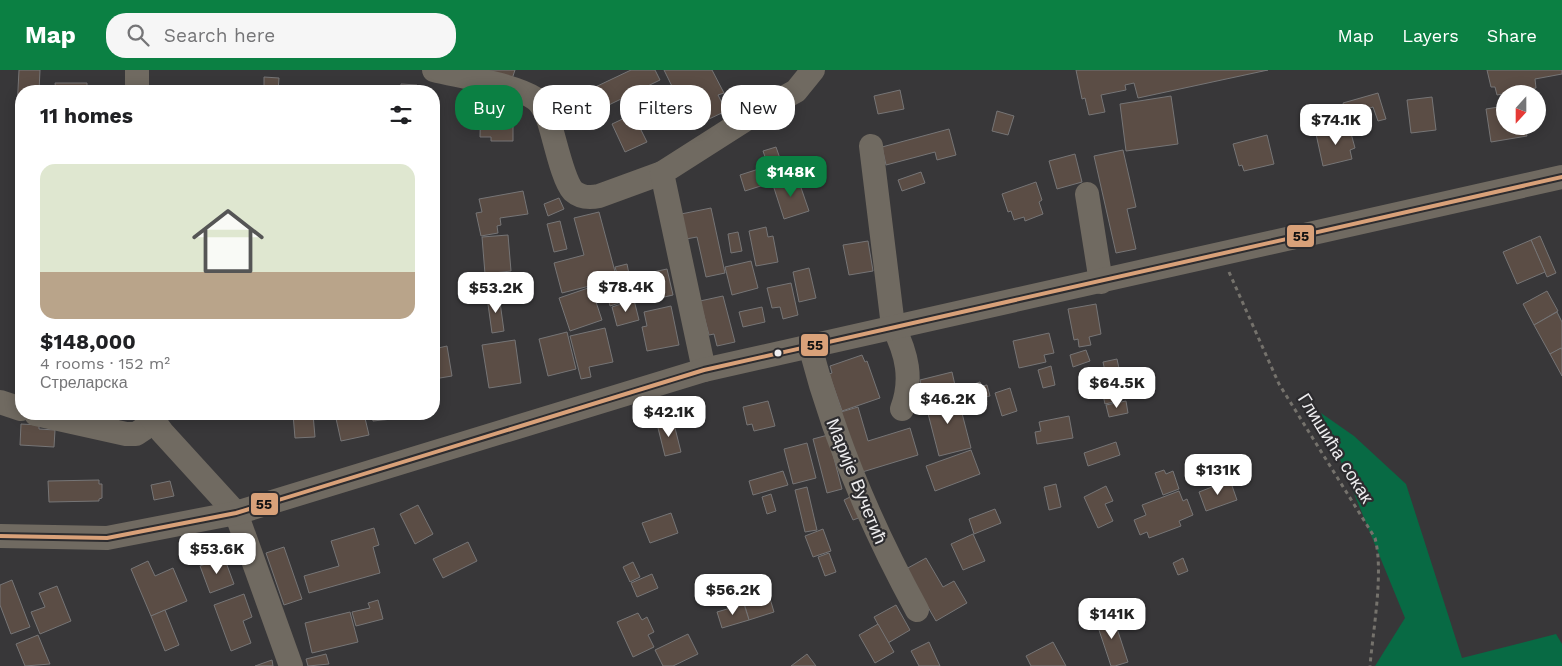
<!DOCTYPE html>
<meta charset="utf-8">
<style>
body{margin:0;font-family:"Work Sans",sans-serif;background:#f6f6f6;color:#202124;height:100vh;display:flex;flex-direction:column;font-size:19px;white-space:nowrap}
*{box-sizing:border-box;margin:0}
p{font-size:16px;color:#757577}
.icon{flex:none;width:28px;height:28px;fill:none;stroke:currentColor;stroke-width:2;stroke-linecap:round;stroke-linejoin:round}
.map{position:relative;flex:1;overflow:hidden}
.sheet{position:absolute;left:15px;top:15px;width:425px;height:335px;display:flex;flex-direction:column;background:#fff;border-radius:20px;box-shadow:0 2px 12px #0003}
.sheet>*{flex:none}
.guide{position:absolute;left:455px;top:15px;width:475px;height:45px;display:flex;gap:10px}
.needle{width:32px;rotate:201deg}
.tools{position:absolute;left:1496px;top:15px;display:grid;gap:10px}
.tools a{display:grid;place-items:center;width:50px;height:50px;border-radius:50%;background:#fff;box-shadow:0 2px 12px #0003;font-size:25px}
.price{position:absolute;translate:-50% -42px;padding:0 11px;border-radius:10px;background:#fff;color:#222;font-size:16px;line-height:32px;filter:drop-shadow(0 1px 2px #0008)}
.price::after{content:'';position:absolute;left:50%;top:30px;width:15px;height:11px;margin-left:-8px;background:inherit;clip-path:polygon(0 0,100% 0,50% 100%)}
.price.active{background:#0b8043;color:#fff}
ul{padding:0;list-style:none}
li{display:grid;align-content:center;gap:10px;height:265px;padding:0 25px}
li span{display:grid;place-items:center;height:155px;border-radius:15px;color:#555}
li>.icon{margin-inline-start:auto}
span .icon{width:90px;height:90px;fill:#fffc;stroke-width:1}
li b{font-size:21px}
h2{display:flex;justify-content:space-between;align-items:center;height:60px;padding:0 25px;font-size:21px}
.pill{padding:0 18px;border-radius:20px;background:#fff;box-shadow:0 2px 12px #0003;font-size:18px;line-height:45px}
.pill.active{background:#0b8043;color:#fff}
header{display:flex;align-items:center;gap:30px;box-sizing:border-box;height:70px;padding:0 25px;background:#0b8043;color:#fff}
header strong{font-size:24px}
nav{display:flex;gap:28px;margin-inline-start:auto;font-size:18px}
.search{width:350px;height:45px;background:#f6f6f6;display:flex;align-items:center;gap:12px;box-sizing:border-box;padding:0 18px;border-radius:20px;color:#757577;font-size:19px}
.map>svg:first-child{display:block}
.forest{fill:#086a44}
.building{fill:#5b4d45;stroke:#767576}
.lines{fill:none;stroke-linecap:round;stroke-linejoin:round}
.path{stroke:#75726c;stroke-width:3;stroke-dasharray:4 4;stroke-linecap:butt}
.minor{stroke:#706a61;stroke-width:24}
.bus-1-casing{stroke:#2d2c2f;stroke-width:8}
.bus-1{stroke:#d9a179;stroke-width:4}
.bus-dot{fill:#eeedef;stroke:#2d2c2f;stroke-width:2}
.labels{text-anchor:middle;dominant-baseline:central;stroke-width:4.5;stroke-linejoin:round;paint-order:stroke}
.street-label{font-size:18px;fill:#eeedef;stroke:#2d2c2f}
.line-badge{stroke:#2d2c2f;stroke-width:2}
.pale-badge-label{font-size:14px;text-anchor:middle;font-weight:bold;fill:#111}
</style>
<header>
<strong>Map</strong>
<div class="search"><svg class="icon" aria-label="search" viewBox="0 0 24 24"><circle cx="10" cy="10" r="6"/><path d="M15 15l6 6"/></svg>Search here</div>
<nav><a>Map</a><a>Layers</a><a>Share</a></nav>
</header>
<div class="map">
<svg width="1562" height="596" viewBox="0 0 1562 596">
<rect width="100%" height="100%" fill="#383739"/>
<path class="forest" d="M 1321,343 L 1354,366 L 1406,414 L 1462,588 L 1556,564 L 1562,574 L 1562,596 L 1375,596 L 1405,548 Z"/>
<g class="building">
<path d="M 19,0 L 40,0 L 39,21 L 21,21 L 21,40 L 17,39 Z"/>
<path d="M 483,0 L 515,0 L 512,9 Z"/>
<path d="M 631,0 L 655,0 L 660,10 L 578,50 L 568,30 Z"/>
<path d="M 664,0 L 712,0 L 724,23 L 718,25 L 726,41 L 692,57 Z"/>
<path d="M 1076,0 L 1268,0 L 1138,28 L 1134,13 L 1125,15 L 1126,20 L 1101,25 L 1105,42 L 1089,45 L 1085,28 L 1082,29 Z"/>
<path d="M 1487,0 L 1562,0 L 1562,4 L 1535,9 L 1536,18 L 1497,25 L 1495,17 L 1491,17 Z"/>
<path d="M 264,7 L 279,8 L 278,21 L 257,21 L 257,16 L 264,16 Z"/>
<path d="M 55,13 L 87,13 L 87,21 L 56,21 Z"/>
<path d="M 401,14 L 417,15 L 417,21 L 400,21 Z"/>
<path d="M 213,17 L 233,18 L 233,21 L 213,21 Z"/>
<path d="M 900,20 L 904,39 L 878,44 L 874,26 Z"/>
<path d="M 481,22 L 497,22 L 496,29 L 517,29 L 517,37 L 513,38 L 513,71 L 491,71 L 491,67 L 480,67 Z"/>
<path d="M 1378,23 L 1386,49 L 1378,51 L 1373,37 L 1347,45 L 1343,33 Z"/>
<path d="M 1171,26 L 1178,74 L 1126,81 L 1120,34 Z"/>
<path d="M 1432,27 L 1436,60 L 1411,63 L 1407,30 Z"/>
<path d="M 1505,36 L 1505,56 L 1525,56 L 1527,66 L 1491,72 L 1486,39 Z"/>
<path d="M 997,41 L 1014,46 L 1008,65 L 992,61 Z"/>
<path d="M 633,44 L 647,72 L 625,82 L 612,54 Z"/>
<path d="M 1349,56 L 1355,78 L 1350,80 L 1352,89 L 1323,96 L 1316,64 Z"/>
<path d="M 949,59 L 956,85 L 937,90 L 935,82 L 886,95 L 882,77 Z"/>
<path d="M 1267,65 L 1274,94 L 1244,101 L 1242,95 L 1239,96 L 1233,74 Z"/>
<path d="M 776,77 L 783,97 L 770,101 L 763,81 Z"/>
<path d="M 1123,80 L 1136,137 L 1127,139 L 1136,179 L 1116,183 L 1094,86 Z"/>
<path d="M 1075,84 L 1082,112 L 1057,119 L 1049,91 Z"/>
<path d="M 765,97 L 770,113 L 745,121 L 740,105 Z"/>
<path d="M 921,102 L 925,113 L 902,121 L 898,110 Z"/>
<path d="M 797,106 L 809,141 L 784,149 L 773,115 Z"/>
<path d="M 1036,112 L 1042,130 L 1039,132 L 1043,144 L 1025,151 L 1024,147 L 1014,150 L 1011,141 L 1008,142 L 1002,124 Z"/>
<path d="M 523,121 L 528,144 L 500,148 L 501,155 L 497,156 L 498,163 L 481,166 L 476,143 L 482,142 L 479,129 Z"/>
<path d="M 559,128 L 564,139 L 548,146 L 544,134 Z"/>
<path d="M 711,138 L 725,203 L 706,207 L 697,167 L 686,169 L 681,144 Z"/>
<path d="M 599,142 L 617,209 L 562,223 L 554,193 L 584,185 L 574,148 Z"/>
<path d="M 560,151 L 567,179 L 554,182 L 547,154 Z"/>
<path d="M 766,157 L 768,167 L 773,166 L 778,192 L 756,196 L 749,161 Z"/>
<path d="M 738,162 L 742,181 L 731,183 L 728,164 Z"/>
<path d="M 508,165 L 511,201 L 485,204 L 482,167 Z"/>
<path d="M 1540,166 L 1556,203 L 1547,207 L 1531,170 Z"/>
<path d="M 1531,170 L 1545,202 L 1517,214 L 1503,182 Z"/>
<path d="M 868,171 L 873,201 L 849,205 L 843,175 Z"/>
<path d="M 751,191 L 758,218 L 732,225 L 725,197 Z"/>
<path d="M 627,194 L 629,204 L 618,207 L 615,197 Z"/>
<path d="M 809,198 L 816,228 L 799,232 L 793,202 Z"/>
<path d="M 667,199 L 673,225 L 660,228 L 653,202 Z"/>
<path d="M 615,209 L 622,232 L 610,236 L 604,212 Z"/>
<path d="M 791,213 L 798,245 L 783,249 L 780,237 L 772,238 L 767,218 Z"/>
<path d="M 591,217 L 602,250 L 570,261 L 559,228 Z"/>
<path d="M 1547,221 L 1558,241 L 1534,255 L 1523,234 Z"/>
<path d="M 499,225 L 504,261 L 492,263 L 487,227 Z"/>
<path d="M 723,226 L 735,272 L 717,276 L 714,264 L 709,265 L 700,231 Z"/>
<path d="M 634,230 L 639,250 L 617,256 L 612,237 Z"/>
<path d="M 1096,234 L 1101,264 L 1089,267 L 1091,275 L 1079,277 L 1078,269 L 1074,270 L 1068,239 Z"/>
<path d="M 671,236 L 679,275 L 647,281 L 642,257 L 647,256 L 644,242 Z"/>
<path d="M 762,237 L 765,252 L 743,257 L 739,242 Z"/>
<path d="M 1557,242 L 1562,252 L 1562,278 L 1550,284 L 1534,255 Z"/>
<path d="M 605,258 L 613,292 L 589,297 L 591,307 L 581,309 L 570,266 Z"/>
<path d="M 567,262 L 576,299 L 548,306 L 539,269 Z"/>
<path d="M 1049,263 L 1054,283 L 1044,285 L 1046,292 L 1019,298 L 1013,271 Z"/>
<path d="M 515,270 L 521,313 L 489,318 L 482,275 Z"/>
<path d="M 447,276 L 452,306 L 434,309 L 434,279 Z"/>
<path d="M 1561,278 L 1562,280 L 1562,306 L 1550,284 Z"/>
<path d="M 1086,280 L 1090,291 L 1073,297 L 1070,285 Z"/>
<path d="M 862,285 L 865,292 L 867,291 L 880,328 L 842,341 L 829,304 L 832,303 L 830,296 Z"/>
<path d="M 1117,289 L 1121,308 L 1107,311 L 1103,292 Z"/>
<path d="M 1051,296 L 1055,315 L 1043,318 L 1038,300 Z"/>
<path d="M 952,302 L 957,324 L 925,332 L 920,310 Z"/>
<path d="M 980,312 L 982,316 L 987,315 L 990,326 L 985,327 L 987,332 L 967,338 L 960,319 Z"/>
<path d="M 1114,314 L 1118,331 L 1105,334 L 1101,316 Z"/>
<path d="M 1010,318 L 1017,341 L 1002,346 L 995,323 Z"/>
<path d="M 957,324 L 971,378 L 939,386 L 925,332 Z"/>
<path d="M 768,331 L 775,356 L 754,361 L 752,354 L 747,355 L 743,337 Z"/>
<path d="M 1126,331 L 1128,343 L 1109,347 L 1106,335 Z"/>
<path d="M 858,337 L 868,371 L 910,358 L 918,385 L 859,403 L 841,342 Z"/>
<path d="M 293,344 L 313,344 L 315,367 L 295,368 Z"/>
<path d="M 335,344 L 364,344 L 369,365 L 341,371 Z"/>
<path d="M 372,344 L 402,344 L 402,348 L 373,351 Z"/>
<path d="M 1069,346 L 1073,368 L 1037,374 L 1035,362 L 1041,361 L 1039,352 Z"/>
<path d="M 673,350 L 681,382 L 665,386 L 657,354 Z"/>
<path d="M 21,354 L 39,355 L 39,359 L 55,360 L 54,377 L 20,375 Z"/>
<path d="M 828,365 L 842,419 L 827,423 L 813,369 Z"/>
<path d="M 1116,372 L 1120,385 L 1088,396 L 1084,383 Z"/>
<path d="M 807,373 L 816,408 L 793,414 L 784,379 Z"/>
<path d="M 971,380 L 980,404 L 935,421 L 926,396 Z"/>
<path d="M 1164,400 L 1166,404 L 1173,401 L 1179,419 L 1163,425 L 1155,403 Z"/>
<path d="M 783,401 L 788,415 L 753,425 L 749,411 Z"/>
<path d="M 99,410 L 99,414 L 102,414 L 102,428 L 99,429 L 99,431 L 49,432 L 48,411 Z"/>
<path d="M 1230,410 L 1237,430 L 1206,441 L 1199,422 Z"/>
<path d="M 170,411 L 174,426 L 154,430 L 151,415 Z"/>
<path d="M 1056,414 L 1061,437 L 1049,440 L 1044,417 Z"/>
<path d="M 1106,416 L 1113,431 L 1105,434 L 1113,451 L 1098,458 L 1084,427 Z"/>
<path d="M 807,417 L 817,460 L 805,462 L 795,420 Z"/>
<path d="M 1179,421 L 1183,431 L 1187,429 L 1193,445 L 1179,451 L 1181,456 L 1149,468 L 1147,462 L 1140,465 L 1134,450 L 1146,445 L 1142,435 Z"/>
<path d="M 771,424 L 776,441 L 767,444 L 762,427 Z"/>
<path d="M 854,425 L 864,446 L 853,450 L 844,430 Z"/>
<path d="M 418,435 L 433,464 L 415,474 L 400,444 Z"/>
<path d="M 995,439 L 1001,453 L 974,464 L 969,449 Z"/>
<path d="M 671,443 L 678,463 L 650,473 L 642,453 Z"/>
<path d="M 374,458 L 379,475 L 373,477 L 380,503 L 309,523 L 304,506 L 339,496 L 331,471 Z"/>
<path d="M 823,459 L 831,481 L 813,487 L 805,466 Z"/>
<path d="M 973,464 L 985,491 L 963,500 L 951,474 Z"/>
<path d="M 468,472 L 477,491 L 443,508 L 433,489 Z"/>
<path d="M 284,477 L 302,529 L 284,535 L 266,483 Z"/>
<path d="M 829,483 L 836,502 L 825,506 L 818,487 Z"/>
<path d="M 224,487 L 234,514 L 210,523 L 200,496 Z"/>
<path d="M 926,488 L 943,517 L 954,511 L 967,533 L 936,551 L 906,499 Z"/>
<path d="M 1183,488 L 1188,501 L 1178,505 L 1173,493 Z"/>
<path d="M 148,491 L 155,506 L 173,498 L 187,531 L 151,546 L 131,499 Z"/>
<path d="M 633,492 L 640,507 L 630,512 L 623,497 Z"/>
<path d="M 652,504 L 658,518 L 637,527 L 631,513 Z"/>
<path d="M 763,505 L 774,542 L 749,550 L 738,513 Z"/>
<path d="M 12,510 L 30,557 L 11,564 L 0,535 L 0,515 Z"/>
<path d="M 57,516 L 71,551 L 40,564 L 31,542 L 45,537 L 39,523 Z"/>
<path d="M 244,524 L 252,547 L 243,551 L 251,573 L 231,581 L 214,535 Z"/>
<path d="M 378,530 L 383,549 L 356,556 L 352,542 L 370,538 L 368,533 Z"/>
<path d="M 744,534 L 749,550 L 722,558 L 717,542 Z"/>
<path d="M 896,535 L 910,560 L 888,573 L 874,547 Z"/>
<path d="M 165,540 L 179,575 L 165,581 L 151,546 Z"/>
<path d="M 350,542 L 358,572 L 312,583 L 305,553 Z"/>
<path d="M 638,543 L 642,550 L 647,547 L 654,562 L 648,565 L 654,577 L 633,587 L 617,552 Z"/>
<path d="M 1112,543 L 1128,592 L 1115,596 L 1111,596 L 1095,548 Z"/>
<path d="M 878,554 L 894,582 L 875,593 L 859,565 Z"/>
<path d="M 688,564 L 698,584 L 673,596 L 663,596 L 655,580 Z"/>
<path d="M 38,565 L 50,594 L 25,596 L 16,574 Z"/>
<path d="M 929,572 L 940,596 L 919,596 L 911,581 Z"/>
<path d="M 1053,572 L 1066,596 L 1031,596 L 1026,586 Z"/>
<path d="M 326,584 L 329,594 L 308,596 L 306,589 Z"/>
<path d="M 807,584 L 816,596 L 791,596 Z"/>
<path d="M 272,590 L 273,596 L 255,596 Z"/>
</g>
<g class="lines">
<path class="path" d="M 1229,202 L 1279,314 L 1375,468 C 1384,502 1373,560 1370,596"/>
<g class="minor">
<path d="M 434,0 C 458,6 515,15 534,28 C 541,32 544,39 547,46 C 554,64 562,109 573,121 C 581,128 590,128 599,126 L 662,103"/>
<path d="M 137,21 L 137,0"/>
<path d="M 871,76 L 893,256 C 907,284 913,309 902,339"/>
<path d="M 1087,124 L 1101,212"/>
<path d="M 810,276 C 834,369 871,456 917,540"/>
<path d="M 704,300 L 662,103 L 756,43 L 796,21 L 813,0"/>
<path d="M 0,332 L 21,339"/>
<path d="M 36,344 L 126,364 L 136,364 L 154,352"/>
<path d="M 149,344 L 162,362 L 236,443 L 291,596"/>
<path d="M 0,466 L 107,468 L 236,443 L 704,300 L 1562,107"/>
</g>
<g class="bus-1-casing">
<path id="bus-1" d="M 0,466 L 107,468 L 236,443 L 704,300 L 1562,107"/>
</g>
<use href="#bus-1" class="bus-1"/>
</g>
<circle class="bus-dot" cx="778" cy="283" r="4.5"/>
<g class="labels">
<g class="street-label">
<text transform="translate(1336 378) rotate(58)">Глишића сокак</text>
<text transform="translate(857 411) rotate(68)">Марије Вучетић</text>
</g>
</g>
<g class="line-badge">
<rect x="1286" y="154" width="29" height="24" rx="5" fill="#d9a179"/>
<rect x="800" y="263" width="29" height="24" rx="5" fill="#d9a179"/>
<rect x="250" y="422" width="29" height="24" rx="5" fill="#d9a179"/>
</g>
<g class="pale-badge-label">
<text x="1301" y="171">55</text>
<text x="815" y="280">55</text>
<text x="264" y="439">55</text>
</g>
</svg>
<div class="tools">
<a><svg class="needle" viewBox="-14 -14 28 28"><path d="M0-13l5 13h-10z" fill="#e53935"/><path d="M0 13l5-13h-10z" fill="#757577"/></svg></a>
</div>
<b class="price" style="left:1336px;top:76px">$74.1K</b>
<b class="price active" style="left:791px;top:128px">$148K</b>
<b class="price" style="left:626px;top:243px">$78.4K</b>
<b class="price" style="left:496px;top:244px">$53.2K</b>
<b class="price" style="left:1117px;top:339px">$64.5K</b>
<b class="price" style="left:948px;top:355px">$46.2K</b>
<b class="price" style="left:669px;top:368px">$42.1K</b>
<b class="price" style="left:1218px;top:426px">$131K</b>
<b class="price" style="left:217px;top:505px">$53.6K</b>
<b class="price" style="left:733px;top:546px">$56.2K</b>
<b class="price" style="left:1112px;top:570px">$141K</b>
<div class="guide">
<a class="pill active">Buy</a>
<a class="pill">Rent</a>
<a class="pill">Filters</a>
<a class="pill">New</a>
</div>
<section class="sheet">
<h2>11 homes<svg class="icon" aria-label="filters" viewBox="0 0 24 24"><path d="M4 7h16M4 17h16"/><circle cx="9" cy="7" r="2"/><circle cx="15" cy="17" r="2"/></svg></h2>
<ul>
<li><span style="background:linear-gradient(#dfe7d0 70%,#b9a48a 0)"><svg class="icon" aria-label="home" viewBox="0 0 24 24"><path d="M3 11l9-7 9 7M6 9v11h12V9"/></svg></span><div><b>$148,000</b><p>4 rooms · 152 m²</p><p>Стреларска</p></div></li>
</ul>
</section>
</div>
